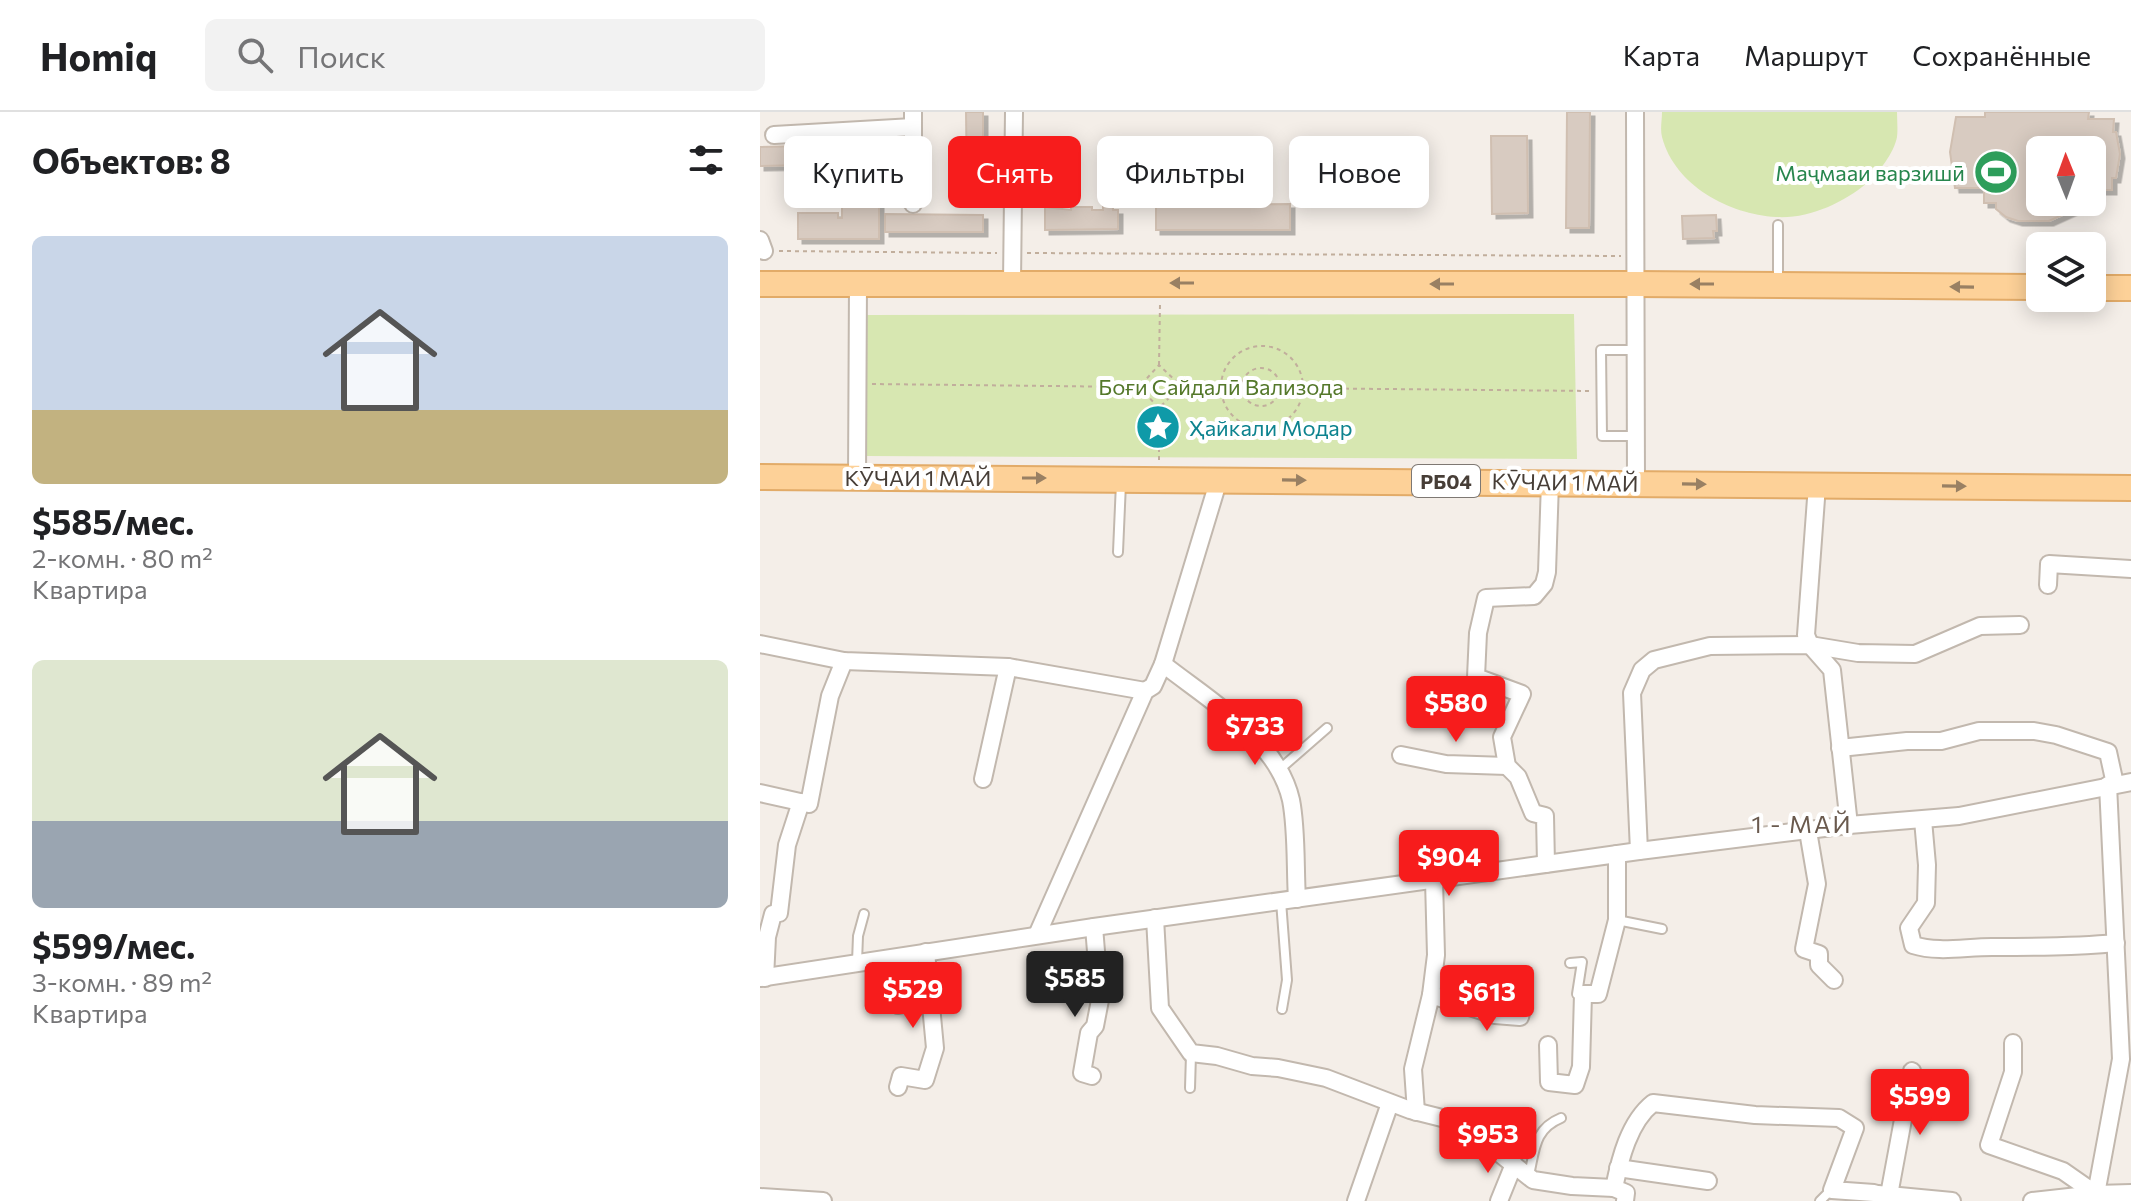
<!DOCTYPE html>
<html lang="ru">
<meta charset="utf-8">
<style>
body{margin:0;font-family:Commissioner,sans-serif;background:#f2f2f2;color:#202124;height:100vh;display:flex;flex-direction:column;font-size:30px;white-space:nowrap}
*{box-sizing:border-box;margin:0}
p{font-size:26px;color:#757577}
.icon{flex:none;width:44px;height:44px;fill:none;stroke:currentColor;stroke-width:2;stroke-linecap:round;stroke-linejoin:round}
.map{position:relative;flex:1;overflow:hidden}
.side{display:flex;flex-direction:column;background:#fff;width:760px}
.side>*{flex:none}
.guide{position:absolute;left:24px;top:24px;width:760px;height:72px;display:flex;gap:16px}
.needle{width:52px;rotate:359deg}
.controls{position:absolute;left:1266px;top:24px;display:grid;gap:16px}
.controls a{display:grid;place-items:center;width:80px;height:80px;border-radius:12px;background:#fff;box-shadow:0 4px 20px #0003;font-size:40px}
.price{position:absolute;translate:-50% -68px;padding:0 18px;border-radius:8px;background:#f71c1c;color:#fff;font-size:26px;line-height:52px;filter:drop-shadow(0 2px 4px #0008)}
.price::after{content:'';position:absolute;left:50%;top:48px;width:24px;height:18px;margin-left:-12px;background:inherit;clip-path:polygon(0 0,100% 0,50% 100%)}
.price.selected{background:#222;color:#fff}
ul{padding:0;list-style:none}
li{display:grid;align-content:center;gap:16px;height:424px;padding:0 32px}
li span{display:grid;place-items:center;height:248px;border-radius:12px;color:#555}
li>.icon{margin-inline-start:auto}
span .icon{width:144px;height:144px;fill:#fffc;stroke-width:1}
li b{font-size:34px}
h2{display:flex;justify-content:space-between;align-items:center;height:96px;padding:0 32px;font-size:34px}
.tag{padding:0 28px;border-radius:12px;background:#fff;box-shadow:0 4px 20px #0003;font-size:28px;line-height:72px}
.tag.selected{background:#f71c1c;color:#fff}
header{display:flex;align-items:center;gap:48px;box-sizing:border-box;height:112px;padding:0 40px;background:#fff;border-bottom:2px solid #e0e0e0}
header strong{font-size:38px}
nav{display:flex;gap:44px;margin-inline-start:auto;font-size:28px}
.search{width:560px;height:72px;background:#f2f2f2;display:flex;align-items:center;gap:20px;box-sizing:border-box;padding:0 28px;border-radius:12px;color:#757577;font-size:30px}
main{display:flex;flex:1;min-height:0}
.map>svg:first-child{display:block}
.green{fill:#d7e7b1}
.building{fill:#d8cbc1;stroke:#d0bfb1;stroke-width:2;filter:url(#shadow)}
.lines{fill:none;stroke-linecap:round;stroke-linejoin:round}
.lane-casing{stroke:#c2b8ae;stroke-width:12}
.street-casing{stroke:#c2b8ae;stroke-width:20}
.primary-casing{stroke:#e2ab68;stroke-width:28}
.path{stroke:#c1ae9c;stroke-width:2;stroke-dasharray:4 4;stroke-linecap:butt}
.lane{stroke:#fff;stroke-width:8}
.street{stroke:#fff;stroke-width:16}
.primary{stroke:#fdd198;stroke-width:24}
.oneway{fill:#998063}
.labels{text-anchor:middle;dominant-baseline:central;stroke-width:8;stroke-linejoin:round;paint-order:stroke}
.shield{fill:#fff;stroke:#7e7873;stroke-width:2}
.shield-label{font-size:20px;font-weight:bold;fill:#473e37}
.leisure-label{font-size:22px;fill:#27864d;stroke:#fff;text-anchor:end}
.park-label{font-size:22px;fill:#54782a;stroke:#fff}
.culture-label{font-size:22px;fill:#0d838f;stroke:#fff;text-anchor:start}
.street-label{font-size:22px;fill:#473e37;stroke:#fff}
.neighbourhood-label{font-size:24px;letter-spacing:2px;fill:#6a5a4e;stroke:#fff}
</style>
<header>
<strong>Homiq</strong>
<div class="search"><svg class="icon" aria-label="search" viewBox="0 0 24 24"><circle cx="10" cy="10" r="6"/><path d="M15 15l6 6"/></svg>Поиск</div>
<nav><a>Карта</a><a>Маршрут</a><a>Сохранённые</a></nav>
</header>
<main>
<section class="side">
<h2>Объектов: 8<svg class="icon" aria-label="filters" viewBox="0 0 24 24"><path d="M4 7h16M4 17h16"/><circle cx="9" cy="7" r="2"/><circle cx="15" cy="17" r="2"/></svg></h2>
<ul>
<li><span style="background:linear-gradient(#c9d6e8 70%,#c2b280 0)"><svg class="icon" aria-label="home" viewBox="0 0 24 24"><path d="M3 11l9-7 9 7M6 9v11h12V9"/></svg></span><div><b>$585/мес.</b><p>2-комн. · 80 m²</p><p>Квартира</p></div></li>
<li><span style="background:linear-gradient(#dfe7d0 65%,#9aa5b1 0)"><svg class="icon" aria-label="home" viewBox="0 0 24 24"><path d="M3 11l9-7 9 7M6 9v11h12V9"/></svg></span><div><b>$599/мес.</b><p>3-комн. · 89 m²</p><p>Квартира</p></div></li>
</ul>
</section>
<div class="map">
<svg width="1371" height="1089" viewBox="0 0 1371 1089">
<defs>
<filter id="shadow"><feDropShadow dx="4.5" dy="4.5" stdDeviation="0" flood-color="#0004"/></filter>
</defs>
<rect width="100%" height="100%" fill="#f4eee8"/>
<g class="green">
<path d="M 902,0 L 1137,0 C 1137,8 1138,17 1137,25 C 1134,41 1119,60 1107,71 C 1083,91 1049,107 1016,105 C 969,102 915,74 902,25 C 900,17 902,8 902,0 Z"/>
<path d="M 814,202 L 817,347 L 106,344 L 105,203 Z"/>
</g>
<g class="building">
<path d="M 206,0 L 223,0 L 223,73 L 207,73 Z"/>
<path d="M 807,0 L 830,0 L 829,116 L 806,116 Z"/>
<path d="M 1225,0 L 1329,0 L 1328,7 L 1354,7 L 1353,20 L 1356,20 L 1360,42 L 1356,66 L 1352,66 L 1352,78 L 1332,78 L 1332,38 L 1280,38 L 1280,90 L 1327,90 L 1327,93 L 1313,93 L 1313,98 L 1289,109 L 1258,109 L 1246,105 L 1236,97 L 1236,91 L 1224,91 L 1224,76 L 1195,76 L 1190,40 L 1196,5 L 1225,5 Z"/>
<path d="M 731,24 L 767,24 L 768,101 L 732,102 Z"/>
<path d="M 127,32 L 127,51 L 0,54 L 0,35 Z"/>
<path d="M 82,90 L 119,90 L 119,127 L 38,127 L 38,101 L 78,101 L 78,106 L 82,106 Z"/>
<path d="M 530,92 L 530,118 L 396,118 L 396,93 Z"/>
<path d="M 285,95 L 311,98 L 311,95 L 332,95 L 332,98 L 343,98 L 343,95 L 353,95 L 353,98 L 358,98 L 358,117 L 285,118 Z"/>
<path d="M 125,102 L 223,103 L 223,120 L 125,120 Z"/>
<path d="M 956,103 L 957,119 L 953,119 L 954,126 L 923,127 L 922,104 Z"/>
</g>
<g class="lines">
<g class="lane-casing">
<g id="lane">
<path d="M 1018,113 L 1018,172"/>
<path d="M 875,238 L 841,238 L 842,324 L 876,324"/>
<path d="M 358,440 L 361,371"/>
<path d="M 520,657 L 567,616"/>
<path d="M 521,789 L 527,868 L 522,897"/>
<path d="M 857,808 L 902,817"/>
<path d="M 97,850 L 98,824 L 104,802"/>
<path d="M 810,851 L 822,850 L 817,882 L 822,882"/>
<path d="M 430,976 L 431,942"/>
<path d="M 769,1063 C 775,1038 774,1017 801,1006"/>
<path d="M 1060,1089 L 1071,1078"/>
</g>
</g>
<g class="street-casing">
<g id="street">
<path d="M 153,0 L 153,92"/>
<path d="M 875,0 L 876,371"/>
<path d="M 14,23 L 153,15"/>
<path d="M 0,128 L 4,139"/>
<path d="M 252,170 L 254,0"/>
<path d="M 97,365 L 98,171"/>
<path d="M 1057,373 L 1046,523 L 1050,533 L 1072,558 L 1089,713"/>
<path d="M 1288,473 L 1289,452 L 1371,457"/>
<path d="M 0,532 L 84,549 L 248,555 L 385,579"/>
<path d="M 403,552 C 450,589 517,627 531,688 C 537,718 535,756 537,787"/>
<path d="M 1080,636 L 1147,629 L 1181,629 L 1219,619 L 1274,619 L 1296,623 L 1348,640 L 1355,672"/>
<path d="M 641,643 L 686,652 L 747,654"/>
<path d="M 223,667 L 248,555"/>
<path d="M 0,681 L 49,692 L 70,584 L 84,549"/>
<path d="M 1163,708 L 1167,753 L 1166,791 L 1149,816 L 1153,833 C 1179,841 1204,835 1232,835 C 1274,835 1314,835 1356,831"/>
<path d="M 1048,719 L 1057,772 L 1044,837 L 1059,842 L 1059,853 L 1074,868"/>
<path d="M 879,739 L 872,581 L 882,558 L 894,548 L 950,534 L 1050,533 L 1098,541 L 1155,542 L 1220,514 L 1260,513"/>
<path d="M 786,752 L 785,704 L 773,701 L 758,665 L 747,654 L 742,625 L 762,582 L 716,565 L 718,521 L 726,486 L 774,484 L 784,472 L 787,460 L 790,370"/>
<path d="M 395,806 L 400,896 L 431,941 L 457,944 L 492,954 L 518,956 L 566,966 L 650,998 L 682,1006 L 720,1026 L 773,1068 L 812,1074 L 854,1076"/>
<path d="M 277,823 L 385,579 L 393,574 L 403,552 L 459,367"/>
<path d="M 0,866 L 334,815 L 879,739 L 1089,713 L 1199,704 L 1371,670"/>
<path d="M 5,866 L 7,825 L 13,802 L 19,801 L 27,733 L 41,690"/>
<path d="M 671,883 L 735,903 L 760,905 L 762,898"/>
<path d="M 138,893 L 170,886"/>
<path d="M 1253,931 L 1253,960 L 1229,1033 L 1303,1059 L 1336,1082 L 1361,947 L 1348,673"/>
<path d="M 788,933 L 789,970 L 815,973 L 821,955 L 823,882 L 838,882 L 857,808 L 857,742"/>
<path d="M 332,964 L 322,961 L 329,921 L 335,914 L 340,888 L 334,815"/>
<path d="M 138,975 L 141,964 L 165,968 L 175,936 L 166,840"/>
<path d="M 656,1000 L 653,957 L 671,883 L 676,843 L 674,768"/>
<path d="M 858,1056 L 948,1069"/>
<path d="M 1118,1082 L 1192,1089"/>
<path d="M 1129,1083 L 1152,959"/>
<path d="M 0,1085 L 63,1089"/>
<path d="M 596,1089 L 630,991"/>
<path d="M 739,1089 L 754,1052"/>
<path d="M 865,1089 L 866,1081 L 854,1076 C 860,1047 869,1010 893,991 L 995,1003 L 1079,1006 L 1095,1016 L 1072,1078 L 1114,1081"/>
<path d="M 1272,1089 L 1336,1082 L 1371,1081"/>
</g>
</g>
<g class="primary-casing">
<g id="primary">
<path d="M 0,172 L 874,172 L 1280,175"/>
<path d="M 1332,176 L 1371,176"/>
<path d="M 0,365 L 1371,376"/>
</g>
</g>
<g class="path">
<path d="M 19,139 L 237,141"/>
<path d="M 267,141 L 861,144"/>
<circle cx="502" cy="275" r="41"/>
<path d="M 399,253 L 400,192"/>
<circle cx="501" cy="275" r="19"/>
<path d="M 112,272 L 379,275"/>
<path d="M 421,274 L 399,296 L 379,275 L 399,253 L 421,274 L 482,275"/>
<path d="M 521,276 L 832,279"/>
<path d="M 399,296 L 399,349"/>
</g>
<use href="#lane" class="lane"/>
<use href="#street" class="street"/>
<use href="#primary" class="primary"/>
</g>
<defs><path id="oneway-solid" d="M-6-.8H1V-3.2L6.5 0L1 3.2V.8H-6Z" transform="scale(2)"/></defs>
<g class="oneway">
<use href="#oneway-solid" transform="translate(422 171) rotate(-180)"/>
<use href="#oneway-solid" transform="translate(682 172) rotate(-180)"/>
<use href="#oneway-solid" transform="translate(942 172) rotate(-180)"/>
<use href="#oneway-solid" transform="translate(1202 175) rotate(-179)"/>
<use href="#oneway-solid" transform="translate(274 366)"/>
<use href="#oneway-solid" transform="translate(534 368) rotate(1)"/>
<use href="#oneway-solid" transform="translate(934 372) rotate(1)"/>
<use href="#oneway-solid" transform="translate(1194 374) rotate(1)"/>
</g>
<defs>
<g id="stadium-disc" transform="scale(2.3)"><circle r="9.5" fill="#2e9e5b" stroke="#fff"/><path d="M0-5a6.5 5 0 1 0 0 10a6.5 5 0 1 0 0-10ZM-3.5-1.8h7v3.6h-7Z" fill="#fff"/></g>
<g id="sight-disc" transform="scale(2.3)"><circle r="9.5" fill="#0f9aa8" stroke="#fff"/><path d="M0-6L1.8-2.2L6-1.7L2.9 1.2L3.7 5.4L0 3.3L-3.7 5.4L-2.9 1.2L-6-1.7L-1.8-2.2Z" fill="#fff"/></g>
</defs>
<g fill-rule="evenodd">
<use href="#stadium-disc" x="1236" y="60"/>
<use href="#sight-disc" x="398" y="315"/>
</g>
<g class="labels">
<rect class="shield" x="652" y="353" width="68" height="32" rx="6"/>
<g class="shield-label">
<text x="686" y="369">РБ04</text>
</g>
<g class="leisure-label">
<text x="1205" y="60">Маҷмааи варзишӣ</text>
</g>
<g class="park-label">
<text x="461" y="274">Боғи Сайдалӣ Вализода</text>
</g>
<g class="culture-label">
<text x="429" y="315">Ҳайкали Модар</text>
</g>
<g class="street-label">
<text x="158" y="365">КӮЧАИ 1 МАЙ</text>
<text transform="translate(805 370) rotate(1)">КӮЧАИ 1 МАЙ</text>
</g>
<g class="neighbourhood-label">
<text x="1042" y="711">1 - МАЙ</text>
</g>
</g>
</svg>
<div class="controls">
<a><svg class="needle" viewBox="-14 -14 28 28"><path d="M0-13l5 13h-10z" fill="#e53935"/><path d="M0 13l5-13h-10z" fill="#757577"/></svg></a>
<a><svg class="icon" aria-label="layers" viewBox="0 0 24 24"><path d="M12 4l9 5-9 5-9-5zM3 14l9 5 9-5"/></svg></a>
</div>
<b class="price" style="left:696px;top:632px">$580</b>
<b class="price" style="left:495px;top:655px">$733</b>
<b class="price" style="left:689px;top:786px">$904</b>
<b class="price selected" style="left:315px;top:907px">$585</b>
<b class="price" style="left:153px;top:918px">$529</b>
<b class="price" style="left:727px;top:921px">$613</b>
<b class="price" style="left:1160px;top:1025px">$599</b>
<b class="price" style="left:728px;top:1063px">$953</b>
<div class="guide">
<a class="tag">Купить</a>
<a class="tag selected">Снять</a>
<a class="tag">Фильтры</a>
<a class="tag">Новое</a>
</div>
</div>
</main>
